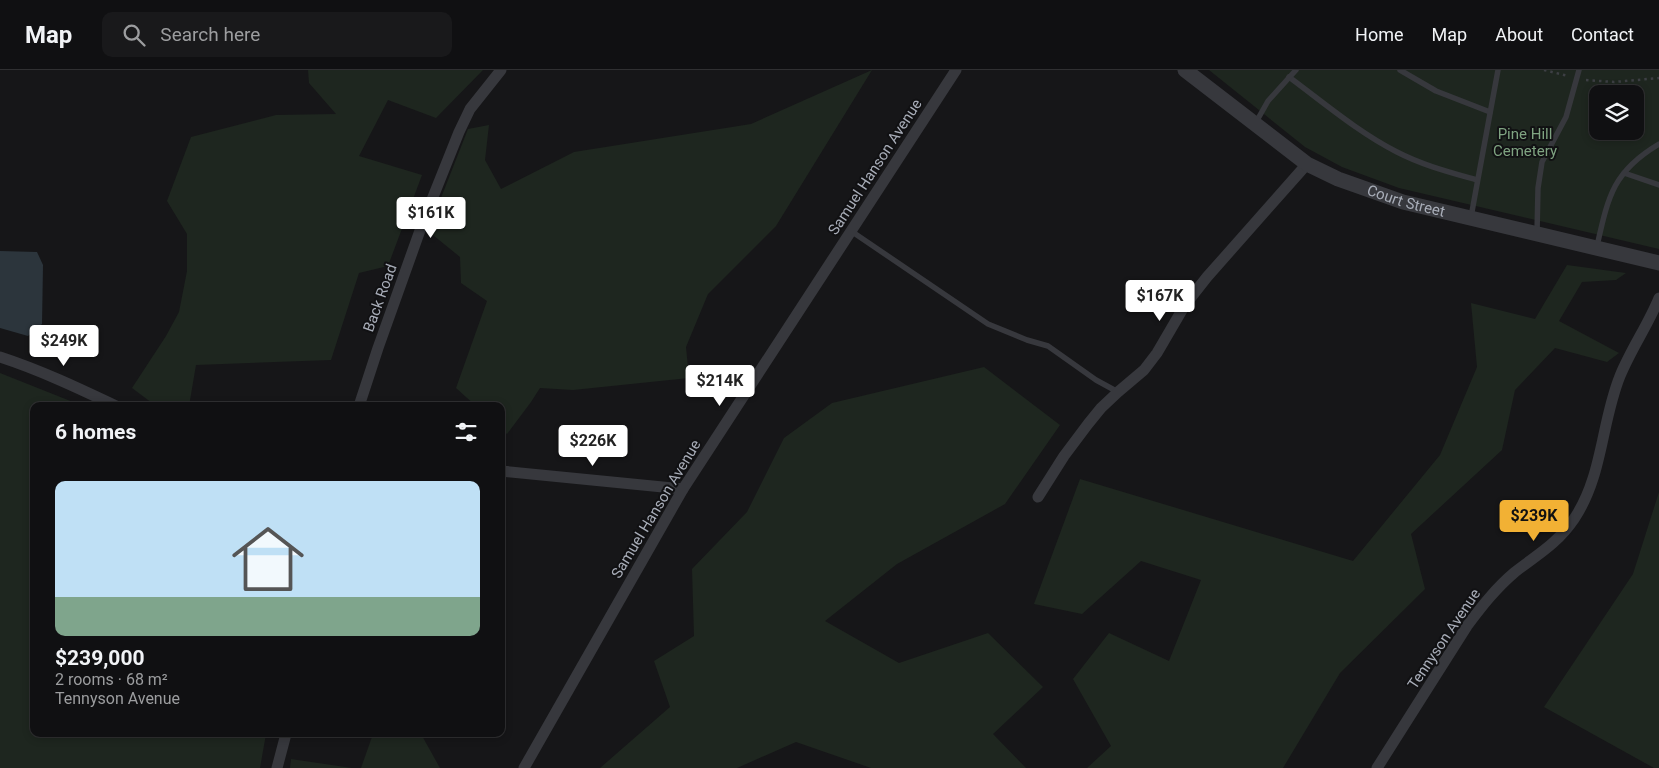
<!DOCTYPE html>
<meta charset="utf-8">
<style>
body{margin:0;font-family:Roboto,sans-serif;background:#19191b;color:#f1f3f6;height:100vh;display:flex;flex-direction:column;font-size:19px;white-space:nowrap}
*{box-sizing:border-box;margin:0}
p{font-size:16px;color:#9c9d9f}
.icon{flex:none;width:28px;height:28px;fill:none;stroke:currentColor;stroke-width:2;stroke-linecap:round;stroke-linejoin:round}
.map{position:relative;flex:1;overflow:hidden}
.side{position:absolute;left:30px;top:332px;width:475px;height:335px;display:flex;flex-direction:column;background:#101012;border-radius:10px;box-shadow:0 2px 8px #0003,0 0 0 1px #303032}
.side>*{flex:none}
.buttons{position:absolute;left:1589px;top:15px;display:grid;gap:10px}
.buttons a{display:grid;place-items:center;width:55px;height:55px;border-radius:10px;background:#101012;box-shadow:0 2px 8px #0003,0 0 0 1px #303032;font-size:25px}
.price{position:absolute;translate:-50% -42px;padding:0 11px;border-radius:5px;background:#fff;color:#222;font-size:16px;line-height:32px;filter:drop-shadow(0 1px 2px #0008)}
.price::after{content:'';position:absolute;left:50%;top:30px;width:15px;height:11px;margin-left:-8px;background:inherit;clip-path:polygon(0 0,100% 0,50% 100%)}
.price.current{background:#f2b134;color:#111}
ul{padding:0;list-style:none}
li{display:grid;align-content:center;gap:10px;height:265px;padding:0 25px}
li+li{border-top:1px solid #303032}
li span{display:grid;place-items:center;height:155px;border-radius:10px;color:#555}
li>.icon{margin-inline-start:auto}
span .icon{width:90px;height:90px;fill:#fffc;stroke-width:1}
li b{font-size:21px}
h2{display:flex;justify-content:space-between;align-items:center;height:60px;padding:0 25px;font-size:21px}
header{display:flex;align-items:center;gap:30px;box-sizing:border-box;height:70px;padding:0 25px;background:#101012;border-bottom:1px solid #303032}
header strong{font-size:24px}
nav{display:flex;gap:28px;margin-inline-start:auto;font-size:18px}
.search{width:350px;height:45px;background:#19191b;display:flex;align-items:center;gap:12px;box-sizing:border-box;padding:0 18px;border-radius:10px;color:#9c9d9f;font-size:19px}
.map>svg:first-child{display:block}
.green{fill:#1e261f;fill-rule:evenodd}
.water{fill:#2c353c}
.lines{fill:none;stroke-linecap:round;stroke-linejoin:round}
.path{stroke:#3d3f44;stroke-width:2.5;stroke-dasharray:2.5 4;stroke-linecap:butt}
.service{stroke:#37383d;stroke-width:5.5}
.minor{stroke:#37383d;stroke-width:11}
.tertiary{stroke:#37383d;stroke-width:15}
.labels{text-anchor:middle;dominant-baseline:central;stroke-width:4;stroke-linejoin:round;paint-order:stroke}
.park-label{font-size:15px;fill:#7fa381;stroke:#111113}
.street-label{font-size:15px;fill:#a8adb8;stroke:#111113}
</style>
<header>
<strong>Map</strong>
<div class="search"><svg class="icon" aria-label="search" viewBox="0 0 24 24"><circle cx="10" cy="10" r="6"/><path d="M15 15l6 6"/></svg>Search here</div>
<nav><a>Home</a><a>Map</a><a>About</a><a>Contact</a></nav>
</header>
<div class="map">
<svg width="1659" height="698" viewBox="0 0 1659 698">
<rect width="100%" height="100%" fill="#161618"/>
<g class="green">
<path d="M 308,0 L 483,0 L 436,48 L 388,30 L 359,86 L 422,105 L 388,196 L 359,203 L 331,290 L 196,295 L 189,336 L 156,336 L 132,318 L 166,266 L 179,242 L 187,201 L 187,164 L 167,131 L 191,67 L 276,45 L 336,44 L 309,13 Z"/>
<path d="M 872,0 L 776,156 L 708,224 L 686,277 L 689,308 L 573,320 L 540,318 L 531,332 L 507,364 L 501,359 L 501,336 L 476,336 L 456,318 L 487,231 L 461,213 L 460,187 L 428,161 L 468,59 L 489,55 L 485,90 L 501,119 L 574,82 L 751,54 Z"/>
<path d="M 1209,0 L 1659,0 L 1659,179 L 1399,118 L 1342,97 L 1305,77 ZM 1598,24 L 1635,24 L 1635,61 L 1598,61 Z"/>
<path d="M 1567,195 L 1626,203 L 1616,210 L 1582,212 L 1559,251 L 1619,283 L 1607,292 L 1555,278 L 1515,320 L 1502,380 L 1411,464 L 1425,519 L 1340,603 L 1283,698 L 1087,698 L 1111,676 L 1073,609 L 1109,563 L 1169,591 L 1201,510 L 1141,491 L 1082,544 L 1034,534 L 1080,409 L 1353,491 L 1440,385 L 1477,297 L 1471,233 L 1535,249 Z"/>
<path d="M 984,297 L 1060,355 L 1005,434 L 897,494 L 825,551 L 899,593 L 988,563 L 1043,617 L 993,664 L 1026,698 L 871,698 L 796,672 L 737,698 L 600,698 L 670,637 L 654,591 L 694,566 L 692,499 L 747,442 L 784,368 L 832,333 Z"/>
<path d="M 0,303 L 83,336 L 34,336 L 34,664 L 266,664 L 260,698 L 0,698 Z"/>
<path d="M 1659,422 L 1659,698 L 1654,698 L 1544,637 L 1633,504 Z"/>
<path d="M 373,664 L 421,664 L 440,698 L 361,698 Z"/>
<path d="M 291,689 L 352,698 L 290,698 Z"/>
</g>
<path class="water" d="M 0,181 L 37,182 L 43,195 L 42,254 L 28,266 L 0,258 Z"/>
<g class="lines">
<g class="path">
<path d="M 1544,0 L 1568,6"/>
<path d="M 1586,10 L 1614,12 L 1659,8"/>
</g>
<g class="service">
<path d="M 1400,0 L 1436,21 L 1490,42"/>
<path d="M 1289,7 C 1324,33 1358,62 1397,82 C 1422,95 1449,102 1477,110"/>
<path d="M 1255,54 L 1268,31 L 1296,0"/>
<path d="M 1624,103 L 1659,115"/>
<path d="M 1471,147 L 1498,0"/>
<path d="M 851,161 L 988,254 L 1027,270 L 1048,276 L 1096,310 L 1118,322"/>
<path d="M 1537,163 L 1538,118 L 1542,92 L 1566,47 L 1579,0"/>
<path d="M 1597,176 C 1608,127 1613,101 1659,74"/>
</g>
<g class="minor">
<path d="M 0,287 C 40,300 78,318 116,336"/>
<path d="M 359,336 L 378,278 L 423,152 L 459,62 L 470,39 L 501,0"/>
<path d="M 501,401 L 683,419"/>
<path d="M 1038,427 L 1064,386 L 1088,354 L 1101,338 L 1118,322 L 1144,300 L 1157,283 L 1185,235 L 1207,207 L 1307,94"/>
<path d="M 277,698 L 286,664"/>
<path d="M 524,698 L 683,419 L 956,0"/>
<path d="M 1377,698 L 1467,556 C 1482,536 1496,518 1515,502 C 1538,484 1556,475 1574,449 C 1603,406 1601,353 1620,306 C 1631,279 1648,255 1659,228"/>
</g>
<path class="tertiary" id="s1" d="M 1185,0 L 1307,94 L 1338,109 L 1403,132 L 1659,193"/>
</g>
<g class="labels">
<g class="park-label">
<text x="1525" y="64">Pine Hill<tspan x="1525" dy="17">Cemetery</tspan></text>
</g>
<g class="street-label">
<text transform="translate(875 97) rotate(-57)">Samuel Hanson Avenue</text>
<text stroke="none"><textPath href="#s1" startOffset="260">Court Street</textPath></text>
<text transform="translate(380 228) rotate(-70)">Back Road</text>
<text transform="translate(656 439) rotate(-59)">Samuel Hanson Avenue</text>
<text transform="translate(1444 569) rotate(-56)">Tennyson Avenue</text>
</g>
</g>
</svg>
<div class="buttons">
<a><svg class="icon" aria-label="layers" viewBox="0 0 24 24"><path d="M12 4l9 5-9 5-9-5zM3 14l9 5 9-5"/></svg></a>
</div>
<b class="price" style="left:431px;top:169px">$161K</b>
<b class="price" style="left:1160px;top:252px">$167K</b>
<b class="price" style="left:64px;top:297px">$249K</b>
<b class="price" style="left:720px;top:337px">$214K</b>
<b class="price" style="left:593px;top:397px">$226K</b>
<b class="price current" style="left:1534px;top:472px">$239K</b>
<section class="side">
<h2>6 homes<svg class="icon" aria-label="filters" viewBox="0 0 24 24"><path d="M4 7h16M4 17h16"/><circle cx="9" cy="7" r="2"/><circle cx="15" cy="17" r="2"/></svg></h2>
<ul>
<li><span style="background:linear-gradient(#bfe0f5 75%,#7fa58c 0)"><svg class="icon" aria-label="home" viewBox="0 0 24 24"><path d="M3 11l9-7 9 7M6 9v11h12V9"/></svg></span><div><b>$239,000</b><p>2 rooms · 68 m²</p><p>Tennyson Avenue</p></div></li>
</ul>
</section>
</div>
